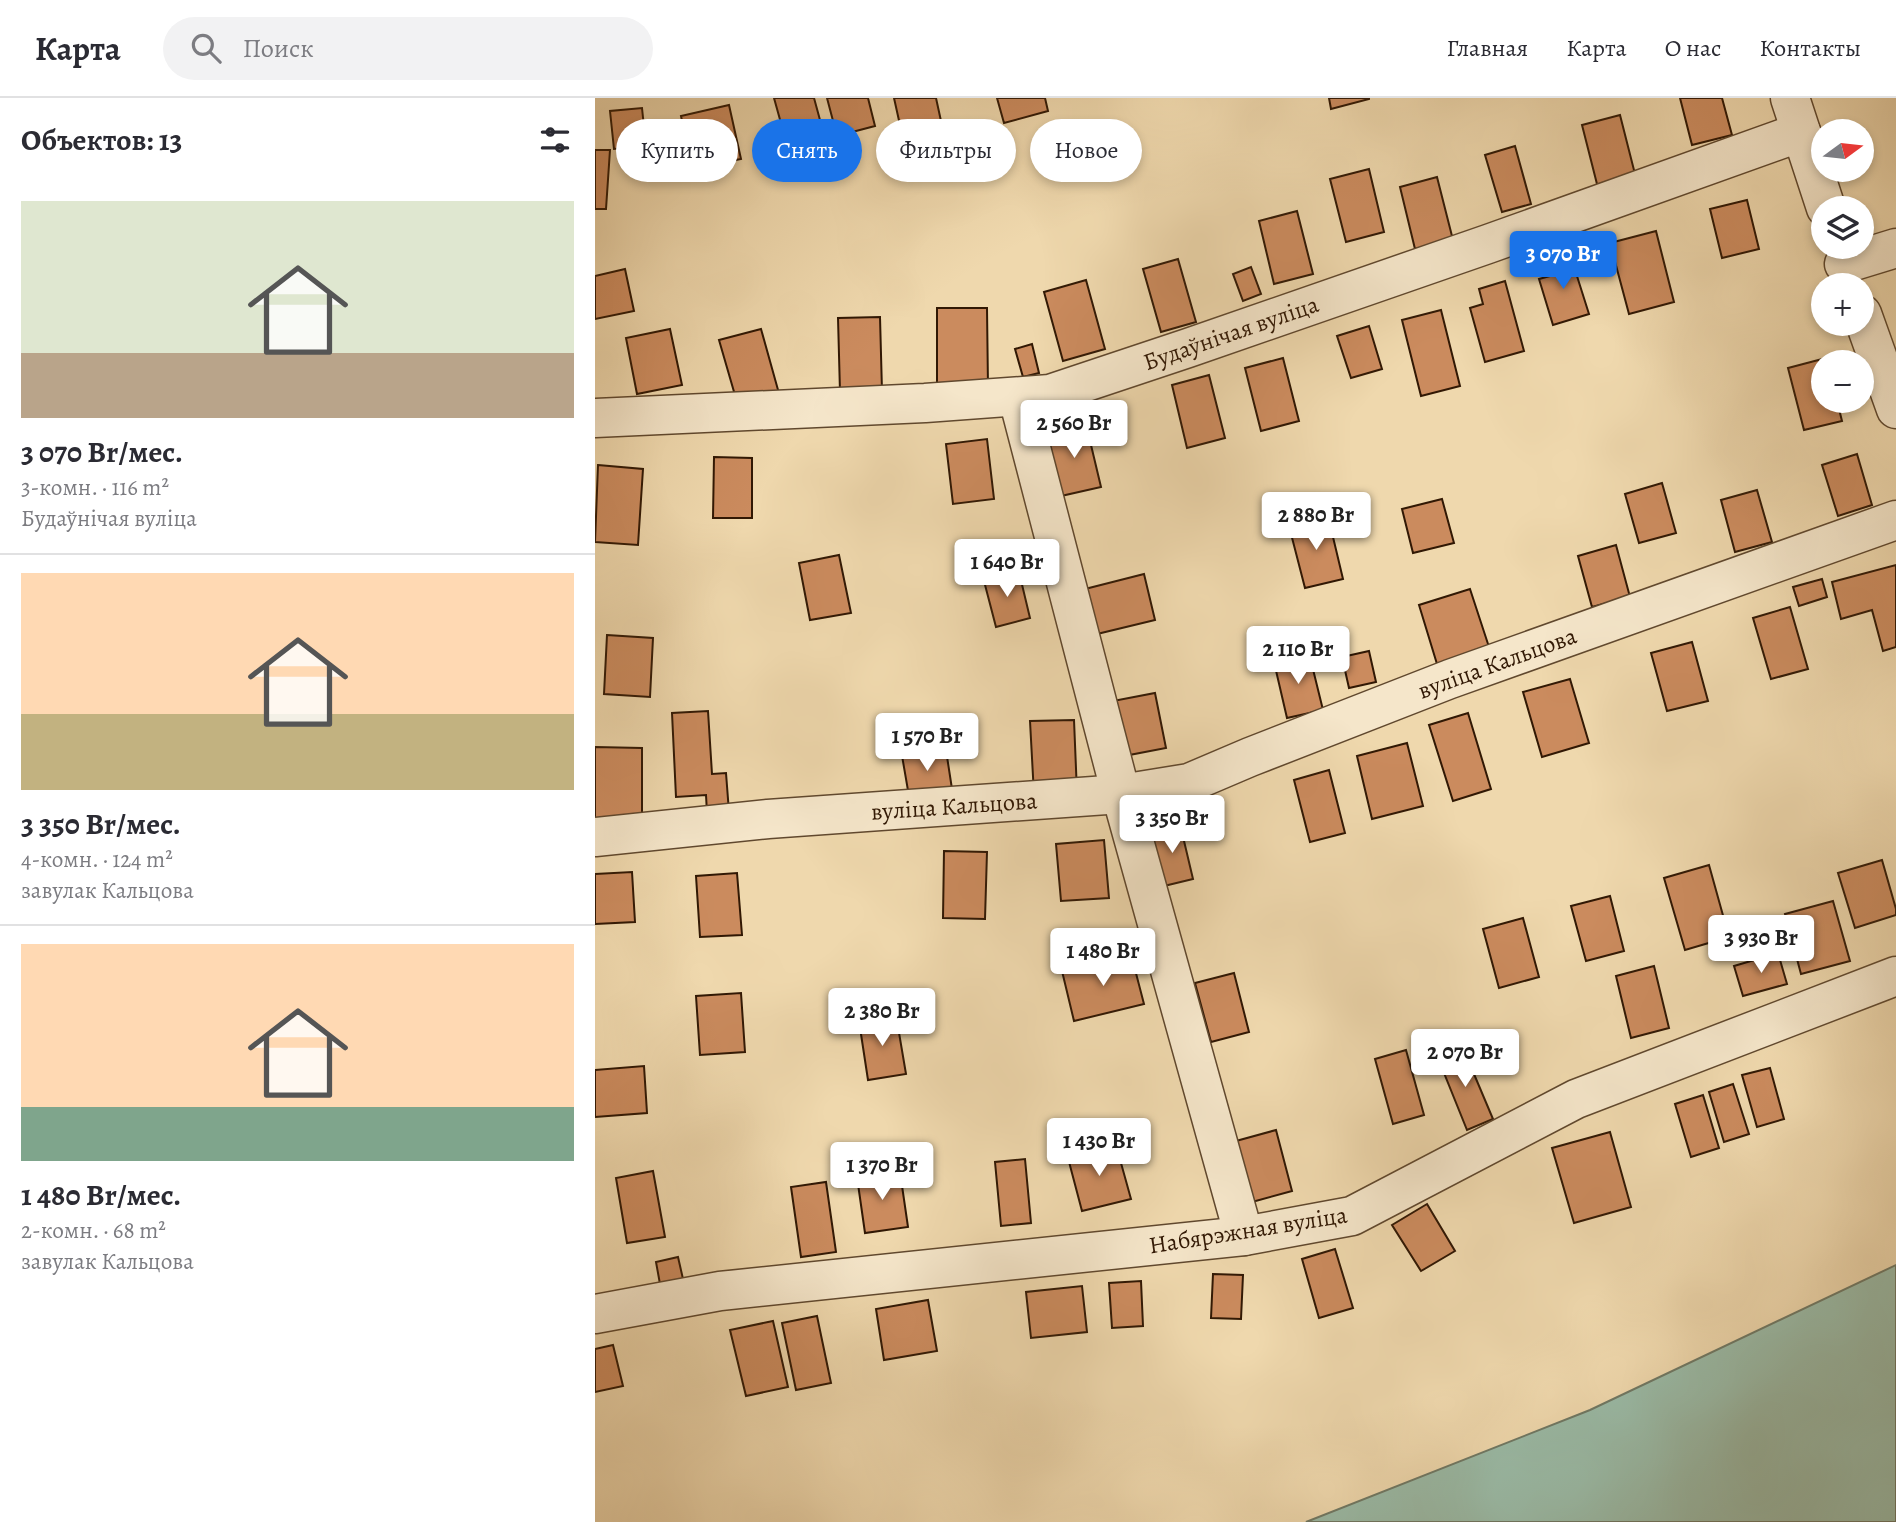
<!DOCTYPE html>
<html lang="ru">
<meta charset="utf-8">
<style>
body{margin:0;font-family:Alegreya,serif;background:#f2f2f3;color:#2b2b33;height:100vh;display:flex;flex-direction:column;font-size:26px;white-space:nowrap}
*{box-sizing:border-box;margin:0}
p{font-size:23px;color:#7c7c81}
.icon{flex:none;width:38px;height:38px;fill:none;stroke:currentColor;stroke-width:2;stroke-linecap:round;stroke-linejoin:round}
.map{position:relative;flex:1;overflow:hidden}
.sheet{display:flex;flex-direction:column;background:#fff;width:595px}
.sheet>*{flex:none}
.guide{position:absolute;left:21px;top:21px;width:665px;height:63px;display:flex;gap:14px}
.needle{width:46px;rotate:75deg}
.buttons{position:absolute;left:1216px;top:21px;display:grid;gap:14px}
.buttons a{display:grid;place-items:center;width:63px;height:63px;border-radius:50%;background:#fff;box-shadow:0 4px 10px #0003;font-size:35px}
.price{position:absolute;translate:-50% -60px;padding:0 16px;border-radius:7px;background:#fff;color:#222;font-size:23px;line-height:46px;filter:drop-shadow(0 2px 4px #0008)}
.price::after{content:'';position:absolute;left:50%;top:42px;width:21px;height:16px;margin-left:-10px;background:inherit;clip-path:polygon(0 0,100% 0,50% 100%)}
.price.selected{background:#1a73e8;color:#fff}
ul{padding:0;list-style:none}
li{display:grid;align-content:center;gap:14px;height:371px;padding:0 21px}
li+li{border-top:2px solid #e1e1e2}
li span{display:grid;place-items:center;height:217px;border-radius:0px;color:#555}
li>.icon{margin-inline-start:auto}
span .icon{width:126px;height:126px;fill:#fffc;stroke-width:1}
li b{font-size:30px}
h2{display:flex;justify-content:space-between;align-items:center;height:84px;padding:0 21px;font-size:30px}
.chip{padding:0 24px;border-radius:32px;background:#fff;box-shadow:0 4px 10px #0003;font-size:24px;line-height:63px}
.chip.selected{background:#1a73e8;color:#fff}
header{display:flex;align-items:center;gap:42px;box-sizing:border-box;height:98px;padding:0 35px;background:#fff;border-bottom:2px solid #e1e1e2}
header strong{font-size:33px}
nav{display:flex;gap:38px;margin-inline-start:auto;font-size:24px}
.search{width:490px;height:63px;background:#f2f2f3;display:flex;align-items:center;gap:18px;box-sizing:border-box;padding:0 24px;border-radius:38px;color:#7c7c81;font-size:26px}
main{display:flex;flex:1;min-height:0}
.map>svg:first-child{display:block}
.water{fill:#9abaa6;stroke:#707965;stroke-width:2}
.building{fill:#cb8b5e;stroke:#311804;stroke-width:2}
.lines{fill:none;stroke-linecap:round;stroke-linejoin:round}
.minor-casing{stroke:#60482e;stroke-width:41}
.minor{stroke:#f5e6ca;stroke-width:38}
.labels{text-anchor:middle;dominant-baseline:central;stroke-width:7;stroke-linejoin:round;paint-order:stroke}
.street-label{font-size:24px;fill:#311804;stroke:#f5e6ca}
</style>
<header>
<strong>Карта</strong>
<div class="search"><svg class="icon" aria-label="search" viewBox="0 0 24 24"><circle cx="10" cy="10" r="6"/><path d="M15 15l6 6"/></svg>Поиск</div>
<nav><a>Главная</a><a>Карта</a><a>О нас</a><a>Контакты</a></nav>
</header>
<main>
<section class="sheet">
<h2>Объектов: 13<svg class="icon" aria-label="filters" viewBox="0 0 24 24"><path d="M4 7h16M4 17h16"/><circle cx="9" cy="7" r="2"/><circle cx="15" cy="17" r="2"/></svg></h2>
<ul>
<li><span style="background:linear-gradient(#dfe7d0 70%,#b9a48a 0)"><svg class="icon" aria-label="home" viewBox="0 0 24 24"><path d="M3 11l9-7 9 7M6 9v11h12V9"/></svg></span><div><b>3 070 Br/мес.</b><p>3-комн. · 116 m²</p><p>Будаўнічая вуліца</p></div></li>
<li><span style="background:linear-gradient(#ffd9b3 65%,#c2b280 0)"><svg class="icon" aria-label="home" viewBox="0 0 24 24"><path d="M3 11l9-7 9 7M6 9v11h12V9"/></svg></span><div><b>3 350 Br/мес.</b><p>4-комн. · 124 m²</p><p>завулак Кальцова</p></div></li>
<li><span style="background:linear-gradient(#ffd9b3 75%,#7fa58c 0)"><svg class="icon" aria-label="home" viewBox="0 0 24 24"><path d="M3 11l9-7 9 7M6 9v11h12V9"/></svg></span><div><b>1 480 Br/мес.</b><p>2-комн. · 68 m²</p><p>завулак Кальцова</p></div></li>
</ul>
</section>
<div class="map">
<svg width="1301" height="1424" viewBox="0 0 1301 1424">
<rect width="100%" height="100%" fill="#efd8ad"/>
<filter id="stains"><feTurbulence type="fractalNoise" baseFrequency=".00286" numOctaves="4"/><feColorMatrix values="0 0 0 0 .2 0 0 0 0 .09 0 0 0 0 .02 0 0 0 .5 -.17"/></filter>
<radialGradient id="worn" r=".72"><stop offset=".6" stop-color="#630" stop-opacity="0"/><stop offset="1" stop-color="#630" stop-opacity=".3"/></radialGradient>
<path class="water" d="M 1301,1167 L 1301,1424 L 711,1424 L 995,1312 Z"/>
<g class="building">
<path d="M 179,0 L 219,0 L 231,44 L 194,54 Z"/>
<path d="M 232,0 L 273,0 L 280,28 L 242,38 Z"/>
<path d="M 299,0 L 341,0 L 351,46 L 311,54 Z"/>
<path d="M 402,0 L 450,0 L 453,13 L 409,25 Z"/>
<path d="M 734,0 L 774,0 L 774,1 L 736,11 Z"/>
<path d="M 1085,0 L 1127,0 L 1137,37 L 1097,47 Z"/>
<path d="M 134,7 L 146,61 L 97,71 L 86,18 Z"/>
<path d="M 47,10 L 51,48 L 19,51 L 15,13 Z"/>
<path d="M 1025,17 L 1041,80 L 1003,90 L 987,27 Z"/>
<path d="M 920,48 L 936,106 L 907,114 L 890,57 Z"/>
<path d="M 0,52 L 15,52 L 11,111 L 0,111 Z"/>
<path d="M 774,71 L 789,134 L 751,144 L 735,81 Z"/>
<path d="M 842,79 L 858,142 L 820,151 L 805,89 Z"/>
<path d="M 1152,102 L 1164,151 L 1127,160 L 1115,111 Z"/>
<path d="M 702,113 L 718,176 L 679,186 L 664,123 Z"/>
<path d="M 1061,133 L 1079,204 L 1034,216 L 1015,145 Z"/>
<path d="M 975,156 L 994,216 L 958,227 L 944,181 L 955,178 L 951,163 Z"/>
<path d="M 583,161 L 601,224 L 566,234 L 548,171 Z"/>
<path d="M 656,169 L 666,196 L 648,203 L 638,176 Z"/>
<path d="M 30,171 L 39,213 L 0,221 L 0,178 Z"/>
<path d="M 491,182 L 510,251 L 468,263 L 449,194 Z"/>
<path d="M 910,183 L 929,253 L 890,264 L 875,210 L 888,206 L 884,191 Z"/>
<path d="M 342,210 L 392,210 L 393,289 L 342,289 Z"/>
<path d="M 846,212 L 865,288 L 826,298 L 807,222 Z"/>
<path d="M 285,219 L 287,293 L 245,294 L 243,220 Z"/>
<path d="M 774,228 L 787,271 L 756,280 L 742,238 Z"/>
<path d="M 75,231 L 87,287 L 42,296 L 31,240 Z"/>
<path d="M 166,231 L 185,299 L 144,311 L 124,242 Z"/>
<path d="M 437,246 L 444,275 L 428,279 L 420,251 Z"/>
<path d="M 688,260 L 704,323 L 666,333 L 650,270 Z"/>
<path d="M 1231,260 L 1232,264 L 1228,264 L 1228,303 L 1242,303 L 1247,323 L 1209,332 L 1193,270 Z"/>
<path d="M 614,277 L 630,340 L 592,350 L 577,287 Z"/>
<path d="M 491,326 L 506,389 L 466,398 L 451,335 Z"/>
<path d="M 392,341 L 399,401 L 358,406 L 351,346 Z"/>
<path d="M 1262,356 L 1277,407 L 1243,418 L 1227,367 Z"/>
<path d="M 119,359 L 157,360 L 157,420 L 118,420 Z"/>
<path d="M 3,367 L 48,371 L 43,447 L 0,444 Z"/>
<path d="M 1067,385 L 1081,435 L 1044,445 L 1030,396 Z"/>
<path d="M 1162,392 L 1177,444 L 1140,454 L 1126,402 Z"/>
<path d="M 847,401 L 859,445 L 818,455 L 807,411 Z"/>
<path d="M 733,418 L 748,481 L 710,490 L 694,428 Z"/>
<path d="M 1021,447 L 1035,499 L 997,509 L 983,458 Z"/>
<path d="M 244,457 L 256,515 L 215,522 L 204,465 Z"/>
<path d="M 1301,467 L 1301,549 L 1288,553 L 1277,512 L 1246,521 L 1237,484 Z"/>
<path d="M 424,474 L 435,520 L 401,529 L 389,483 Z"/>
<path d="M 549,476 L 560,522 L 502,536 L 490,491 Z"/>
<path d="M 1227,481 L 1232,499 L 1204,508 L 1198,489 Z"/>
<path d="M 875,491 L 894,549 L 842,566 L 824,507 Z"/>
<path d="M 1195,509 L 1213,571 L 1176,581 L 1158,520 Z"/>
<path d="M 12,537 L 58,540 L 55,599 L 9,596 Z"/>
<path d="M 1097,544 L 1113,603 L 1072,613 L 1056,555 Z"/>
<path d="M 774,553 L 781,584 L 754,590 L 747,559 Z"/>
<path d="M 714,555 L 728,612 L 692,620 L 679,564 Z"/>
<path d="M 975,581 L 994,645 L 947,659 L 928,594 Z"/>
<path d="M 560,595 L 571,650 L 529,658 L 518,603 Z"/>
<path d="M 113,613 L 117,676 L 131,675 L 134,714 L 112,715 L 111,697 L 81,699 L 77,615 Z"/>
<path d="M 873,615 L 896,691 L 858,703 L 834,627 Z"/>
<path d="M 479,622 L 482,695 L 439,697 L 435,623 Z"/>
<path d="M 349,639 L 359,704 L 316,710 L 305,646 Z"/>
<path d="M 812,645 L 828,708 L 777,721 L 762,658 Z"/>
<path d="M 0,649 L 47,650 L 47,724 L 0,723 Z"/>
<path d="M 734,672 L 750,735 L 715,744 L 699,682 Z"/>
<path d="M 585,726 L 598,781 L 569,788 L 556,733 Z"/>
<path d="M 509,742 L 514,800 L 466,803 L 461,746 Z"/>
<path d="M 349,753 L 392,754 L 390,821 L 348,820 Z"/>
<path d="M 1287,762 L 1301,811 L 1301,817 L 1260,830 L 1243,775 Z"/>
<path d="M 1114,767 L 1134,839 L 1090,852 L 1069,780 Z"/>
<path d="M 37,774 L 40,824 L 0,826 L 0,776 Z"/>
<path d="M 142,775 L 147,837 L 105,839 L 101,778 Z"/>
<path d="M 1015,798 L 1029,853 L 991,863 L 976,808 Z"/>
<path d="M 1238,803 L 1255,863 L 1206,876 L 1190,816 Z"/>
<path d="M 928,820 L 944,879 L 904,890 L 888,831 Z"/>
<path d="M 1183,855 L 1192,886 L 1148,898 L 1139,868 Z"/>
<path d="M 536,856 L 549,906 L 479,923 L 467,873 Z"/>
<path d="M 1059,868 L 1074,930 L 1036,940 L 1021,878 Z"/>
<path d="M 639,875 L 654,934 L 616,944 L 600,885 Z"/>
<path d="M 146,895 L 150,954 L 105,957 L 101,898 Z"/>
<path d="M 301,917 L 311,976 L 273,982 L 264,923 Z"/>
<path d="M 868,950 L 898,1021 L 872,1032 L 843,960 Z"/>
<path d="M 811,952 L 829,1017 L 798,1026 L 780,961 Z"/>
<path d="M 49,968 L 52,1015 L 0,1019 L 0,972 Z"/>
<path d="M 1175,970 L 1189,1021 L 1162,1029 L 1147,977 Z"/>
<path d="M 1138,986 L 1154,1036 L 1129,1044 L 1114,994 Z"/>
<path d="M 1108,997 L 1124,1050 L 1096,1059 L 1080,1006 Z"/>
<path d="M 681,1032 L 697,1093 L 657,1104 L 641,1043 Z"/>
<path d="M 1015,1034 L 1036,1109 L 979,1125 L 957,1050 Z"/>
<path d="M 521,1047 L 536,1101 L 487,1113 L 473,1060 Z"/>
<path d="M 430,1061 L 436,1125 L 406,1128 L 400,1064 Z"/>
<path d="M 58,1073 L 70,1139 L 32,1145 L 21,1080 Z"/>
<path d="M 305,1074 L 313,1129 L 270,1135 L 262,1079 Z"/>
<path d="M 231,1084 L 241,1154 L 206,1159 L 196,1089 Z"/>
<path d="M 832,1106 L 860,1153 L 826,1173 L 797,1127 Z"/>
<path d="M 740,1151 L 758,1210 L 724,1220 L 707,1161 Z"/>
<path d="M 83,1159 L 88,1181 L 65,1186 L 61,1164 Z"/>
<path d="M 618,1176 L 648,1177 L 646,1221 L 616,1220 Z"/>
<path d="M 546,1183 L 548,1228 L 517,1230 L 514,1185 Z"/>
<path d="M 487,1188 L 492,1234 L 436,1240 L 431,1194 Z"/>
<path d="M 333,1202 L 342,1253 L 289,1262 L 281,1211 Z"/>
<path d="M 222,1218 L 236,1285 L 201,1292 L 187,1225 Z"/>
<path d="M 178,1223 L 193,1289 L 151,1298 L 135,1232 Z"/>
<path d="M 18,1247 L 28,1288 L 0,1294 L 0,1251 Z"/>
</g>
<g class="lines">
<g class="minor-casing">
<g id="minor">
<path d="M 1195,0 L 1231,110"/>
<path d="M 1249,166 L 1301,150"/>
<path d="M 1267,216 L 1301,311"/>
<path d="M 423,300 L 526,696 L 649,1138"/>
<path d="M 0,320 L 330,305 L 455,296 L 593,250 L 893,146 L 1206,34"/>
<path d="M 0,739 L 173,721 L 526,696 L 594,685 L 655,659 L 855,581 L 1301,422"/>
<path d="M 0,1216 L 125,1193 L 649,1138 L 757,1118 L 981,1001 L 1301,878"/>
</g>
</g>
<use href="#minor" class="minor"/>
</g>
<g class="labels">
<g class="street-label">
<text transform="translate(636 235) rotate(-19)">Будаўнічая вуліца</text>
<text transform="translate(902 565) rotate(-20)">вуліца Кальцова</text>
<text transform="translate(359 708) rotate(-4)">вуліца Кальцова</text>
<text transform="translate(653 1132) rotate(-9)">Набярэжная вуліца</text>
</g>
</g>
<rect width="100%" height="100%" filter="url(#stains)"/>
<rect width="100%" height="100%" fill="url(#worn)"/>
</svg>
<div class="buttons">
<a><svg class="needle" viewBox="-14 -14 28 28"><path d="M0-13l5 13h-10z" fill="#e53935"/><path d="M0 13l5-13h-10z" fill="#7c7c81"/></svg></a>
<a><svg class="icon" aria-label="layers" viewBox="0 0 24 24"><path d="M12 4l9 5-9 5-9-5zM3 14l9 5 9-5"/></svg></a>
<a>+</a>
<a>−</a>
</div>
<b class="price selected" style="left:968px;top:193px">3 070 Br</b>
<b class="price" style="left:479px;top:362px">2 560 Br</b>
<b class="price" style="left:721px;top:454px">2 880 Br</b>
<b class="price" style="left:412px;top:501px">1 640 Br</b>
<b class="price" style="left:703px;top:588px">2 110 Br</b>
<b class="price" style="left:332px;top:675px">1 570 Br</b>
<b class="price" style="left:577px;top:757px">3 350 Br</b>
<b class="price" style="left:1166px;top:877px">3 930 Br</b>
<b class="price" style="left:508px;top:890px">1 480 Br</b>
<b class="price" style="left:287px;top:950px">2 380 Br</b>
<b class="price" style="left:870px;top:991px">2 070 Br</b>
<b class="price" style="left:504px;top:1080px">1 430 Br</b>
<b class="price" style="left:287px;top:1104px">1 370 Br</b>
<div class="guide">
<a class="chip">Купить</a>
<a class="chip selected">Снять</a>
<a class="chip">Фильтры</a>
<a class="chip">Новое</a>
</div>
</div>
</main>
